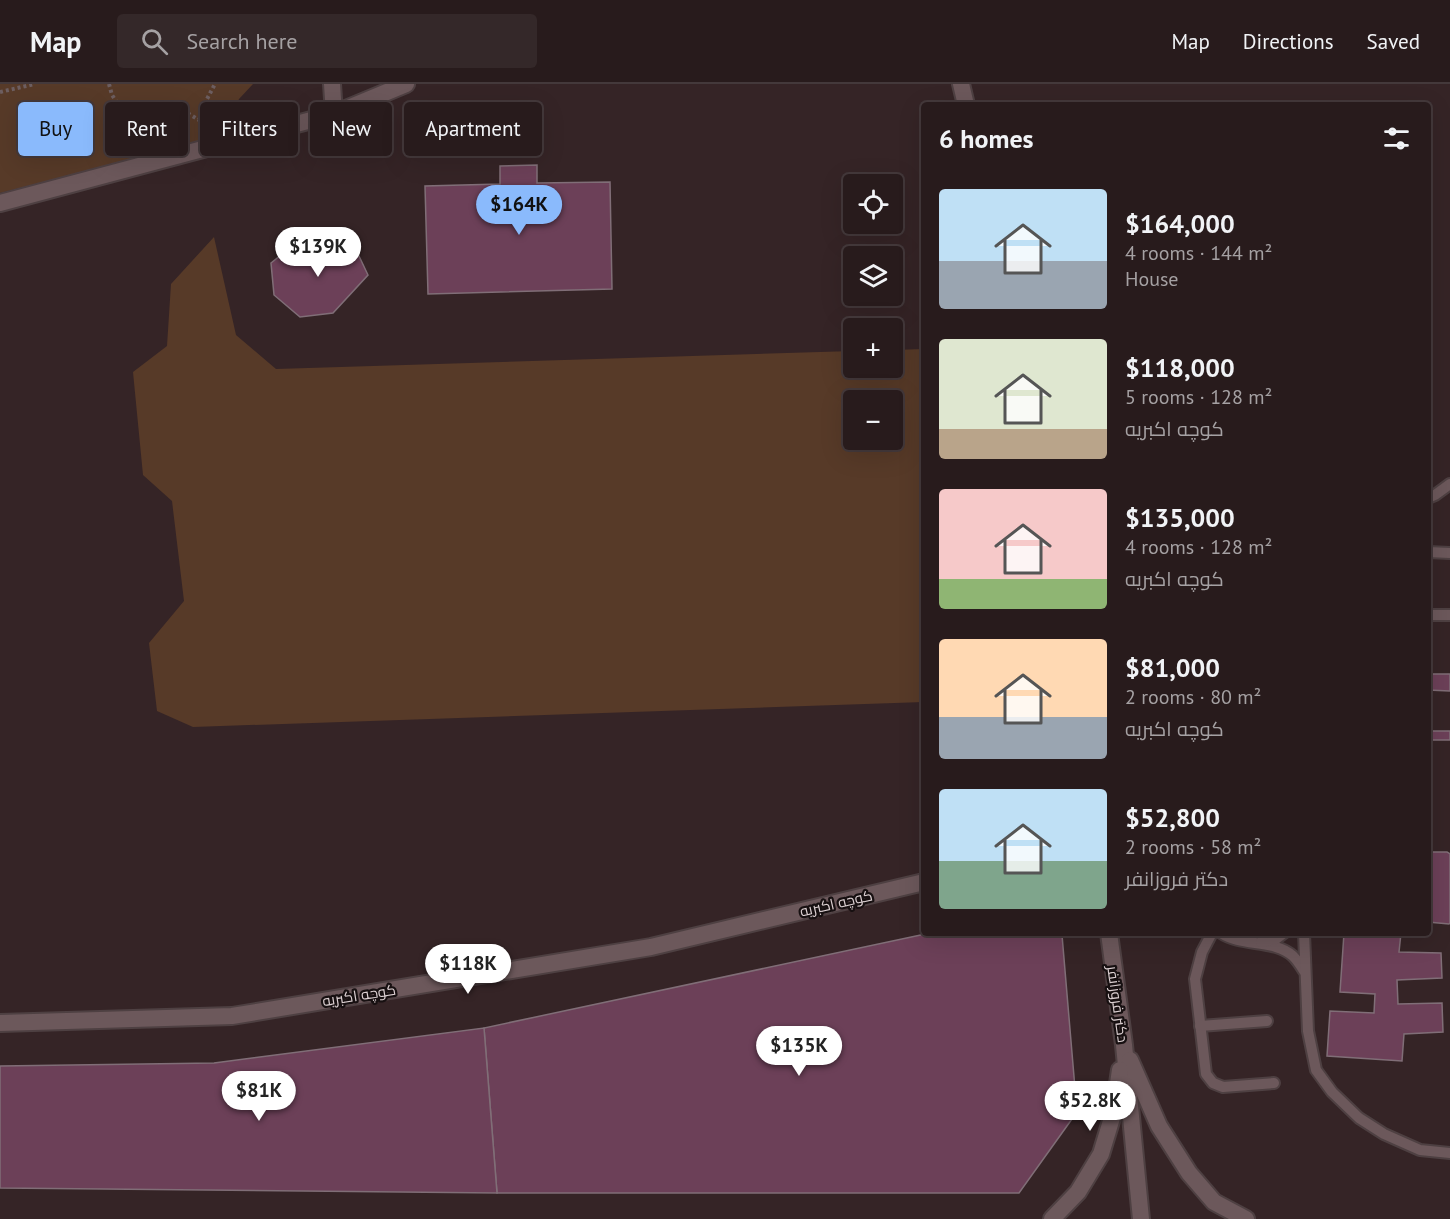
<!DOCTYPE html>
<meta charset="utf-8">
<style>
body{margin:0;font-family:"PT Sans",Cairo,sans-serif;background:#342829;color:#f1f3f6;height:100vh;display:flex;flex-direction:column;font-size:22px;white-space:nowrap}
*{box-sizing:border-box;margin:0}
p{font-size:20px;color:#a5a1a3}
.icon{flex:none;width:33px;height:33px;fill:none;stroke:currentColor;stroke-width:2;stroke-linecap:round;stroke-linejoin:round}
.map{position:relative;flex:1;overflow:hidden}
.drawer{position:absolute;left:921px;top:18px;width:510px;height:834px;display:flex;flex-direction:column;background:#281b1c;border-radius:6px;box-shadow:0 6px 24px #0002,0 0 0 2px #44393b}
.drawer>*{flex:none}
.top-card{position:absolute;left:18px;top:18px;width:570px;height:54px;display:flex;gap:12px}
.buttons{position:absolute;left:843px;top:90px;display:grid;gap:12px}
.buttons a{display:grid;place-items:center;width:60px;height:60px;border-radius:6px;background:#281b1c;box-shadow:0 6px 24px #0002,0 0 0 2px #44393b;font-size:30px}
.price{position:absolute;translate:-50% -51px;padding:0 14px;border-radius:21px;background:#fff;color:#222;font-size:20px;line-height:39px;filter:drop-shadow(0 2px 3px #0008)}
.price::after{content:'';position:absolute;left:50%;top:36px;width:18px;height:14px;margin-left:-9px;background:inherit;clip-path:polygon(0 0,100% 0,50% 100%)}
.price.active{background:#8abafc;color:#111}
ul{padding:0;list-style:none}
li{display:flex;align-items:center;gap:18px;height:150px;padding:0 18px}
li span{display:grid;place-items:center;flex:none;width:168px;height:120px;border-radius:6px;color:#555}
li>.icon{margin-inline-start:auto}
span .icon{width:72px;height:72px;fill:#fffc;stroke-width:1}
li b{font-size:26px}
h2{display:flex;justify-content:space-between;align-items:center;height:72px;padding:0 18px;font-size:26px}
.chip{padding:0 21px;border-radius:6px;background:#281b1c;box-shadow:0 6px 24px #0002,0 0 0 2px #44393b;font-size:21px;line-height:54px}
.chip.active{background:#8abafc;color:#111}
header{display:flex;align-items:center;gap:36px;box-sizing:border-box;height:84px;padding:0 30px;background:#281b1c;border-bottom:2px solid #44393b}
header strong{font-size:28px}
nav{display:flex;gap:33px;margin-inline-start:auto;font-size:21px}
.search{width:420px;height:54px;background:#342829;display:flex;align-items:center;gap:15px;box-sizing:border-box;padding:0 21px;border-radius:6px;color:#a5a1a3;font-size:22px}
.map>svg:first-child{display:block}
.green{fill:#573a28;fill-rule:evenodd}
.building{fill:#6c4058;stroke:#806e77;stroke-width:1.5}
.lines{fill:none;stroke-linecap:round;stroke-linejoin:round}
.service-casing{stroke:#4e4042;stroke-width:14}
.minor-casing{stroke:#4e4042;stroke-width:20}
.tertiary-casing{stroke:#4e4042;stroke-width:20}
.path{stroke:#6d5e60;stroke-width:4;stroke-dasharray:3 3;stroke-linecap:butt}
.service{stroke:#6c585b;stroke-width:10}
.minor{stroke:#6c585b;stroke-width:16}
.tertiary{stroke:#6c585b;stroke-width:16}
.labels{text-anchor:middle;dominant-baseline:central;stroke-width:4.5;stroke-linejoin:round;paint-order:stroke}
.street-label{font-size:15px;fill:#dcd0d2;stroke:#171011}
</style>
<header>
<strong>Map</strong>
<div class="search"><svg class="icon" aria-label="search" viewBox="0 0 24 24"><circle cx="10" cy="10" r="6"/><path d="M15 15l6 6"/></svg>Search here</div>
<nav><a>Map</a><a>Directions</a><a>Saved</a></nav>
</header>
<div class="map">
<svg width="1450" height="1135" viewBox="0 0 1450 1135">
<rect width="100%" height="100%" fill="#352426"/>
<g class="green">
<path d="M 0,0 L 253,0 L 239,15 L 223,52 L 0,109 Z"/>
<path d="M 214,153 L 236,251 L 276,285 L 853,267 L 854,284 L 892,284 L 893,266 L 924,265 L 924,618 L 193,643 L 157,627 L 149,559 L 184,517 L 172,417 L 143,391 L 133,288 L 167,262 L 171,200 ZM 854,316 L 892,316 L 892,356 L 854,356 Z"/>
</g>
<g class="building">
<path d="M 537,81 L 537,99 L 610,98 L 612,205 L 428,210 L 425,102 L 500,100 L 500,82 Z"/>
<path d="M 340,156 L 350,158 L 359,172 L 368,191 L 333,229 L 300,233 L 274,211 L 271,179 L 286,167 L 293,173 L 315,158 L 332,161 Z"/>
<path d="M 1428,590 L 1450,590 L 1450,607 L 1428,606 Z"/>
<rect x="1428" y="647" width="22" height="9"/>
<path d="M 1428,768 L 1447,768 L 1450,770 L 1450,839 L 1449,840 L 1428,838 Z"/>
<path d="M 930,849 L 1059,849 L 1062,851 L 1077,1028 L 1019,1109 L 497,1109 L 484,944 Z"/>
<path d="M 1344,849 L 1401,849 L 1399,868 L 1441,869 L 1442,894 L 1397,896 L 1398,920 L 1442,919 L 1443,948 L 1404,950 L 1402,977 L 1327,972 L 1330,927 L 1374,929 L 1375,910 L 1340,908 Z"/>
<path d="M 484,944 L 497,1109 L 0,1104 L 0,982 L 214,979 Z"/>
</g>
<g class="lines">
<g class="service-casing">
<g id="service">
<path d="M 1428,414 L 1435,411 L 1450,400"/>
<path d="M 1428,468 L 1450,469"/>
<path d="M 1428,531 L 1450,531"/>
<path d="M 1212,849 L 1202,868 L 1195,895 L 1206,990 L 1213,999 L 1223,1003 L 1274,999"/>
<path d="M 1221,849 C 1242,863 1274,855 1293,872 C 1297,876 1301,882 1304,887"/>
<path d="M 1304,849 L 1308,947 L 1316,986 L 1332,1008 L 1359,1034 L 1384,1050 L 1420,1066 L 1450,1069"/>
<path d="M 1261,858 L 1276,855 L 1284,849"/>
<path d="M 1200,942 L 1267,937"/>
</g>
</g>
<g class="minor-casing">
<g id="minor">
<path d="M 334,30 L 406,0"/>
<path d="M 0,119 L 334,30 L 332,0"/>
<path d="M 0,939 L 232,932 L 651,863 L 924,798"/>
</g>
</g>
<g class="tertiary-casing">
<g id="tertiary">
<path d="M 961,0 L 966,21"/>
<path d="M 1109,849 L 1124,961 L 1141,1135"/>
<path d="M 1130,976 L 1159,1042 L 1189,1089 L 1214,1118 L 1246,1135"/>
<path d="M 1052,1135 L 1078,1108 L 1101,1070 L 1114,1027 L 1120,986"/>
</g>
</g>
<g class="path">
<path d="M 109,0 L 112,11 L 120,23 L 135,24 L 163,19 L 189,30 L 199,36 L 207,15 L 215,0"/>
<path d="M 0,8 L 35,0"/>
</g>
<use href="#service" class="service"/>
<use href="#minor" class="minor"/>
<use href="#tertiary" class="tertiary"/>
</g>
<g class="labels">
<g class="street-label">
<text transform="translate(836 819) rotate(-13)">کوچه اکبریه</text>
<text transform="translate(359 911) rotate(-9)">کوچه اکبریه</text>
<text transform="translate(1118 920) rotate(82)">دکتر فروزانفر</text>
</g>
</g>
</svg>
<div class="buttons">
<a><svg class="icon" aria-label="locate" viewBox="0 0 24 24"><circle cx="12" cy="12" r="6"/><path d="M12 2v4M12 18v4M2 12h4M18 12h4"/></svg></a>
<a><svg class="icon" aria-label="layers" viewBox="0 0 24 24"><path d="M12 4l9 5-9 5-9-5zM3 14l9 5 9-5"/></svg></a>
<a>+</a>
<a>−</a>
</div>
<b class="price active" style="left:519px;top:152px">$164K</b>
<b class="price" style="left:318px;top:194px">$139K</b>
<b class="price" style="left:468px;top:911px">$118K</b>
<b class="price" style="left:799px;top:993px">$135K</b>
<b class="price" style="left:259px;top:1038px">$81K</b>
<b class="price" style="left:1090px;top:1048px">$52.8K</b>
<div class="top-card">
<a class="chip active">Buy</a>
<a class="chip">Rent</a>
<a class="chip">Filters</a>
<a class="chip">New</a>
<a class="chip">Apartment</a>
</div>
<section class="drawer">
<h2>6 homes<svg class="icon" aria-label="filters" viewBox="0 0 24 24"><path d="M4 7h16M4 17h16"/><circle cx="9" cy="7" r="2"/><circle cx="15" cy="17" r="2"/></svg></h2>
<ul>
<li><span style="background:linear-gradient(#bfe0f5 60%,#9aa5b1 0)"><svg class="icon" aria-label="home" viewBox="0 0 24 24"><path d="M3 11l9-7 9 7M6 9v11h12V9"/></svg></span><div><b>$164,000</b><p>4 rooms · 144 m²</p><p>House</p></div></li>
<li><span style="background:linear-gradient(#dfe7d0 75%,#b9a48a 0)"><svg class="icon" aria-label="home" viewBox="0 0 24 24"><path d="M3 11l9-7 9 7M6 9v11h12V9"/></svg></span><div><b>$118,000</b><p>5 rooms · 128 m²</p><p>کوچه اکبریه</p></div></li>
<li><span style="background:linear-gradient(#f6c9c9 75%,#8fb573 0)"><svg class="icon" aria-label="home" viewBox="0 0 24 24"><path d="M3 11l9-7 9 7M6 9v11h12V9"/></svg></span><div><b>$135,000</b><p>4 rooms · 128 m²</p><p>کوچه اکبریه</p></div></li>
<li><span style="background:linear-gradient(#ffd9b3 65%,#9aa5b1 0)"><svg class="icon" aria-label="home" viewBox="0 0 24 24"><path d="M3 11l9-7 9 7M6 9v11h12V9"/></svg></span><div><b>$81,000</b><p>2 rooms · 80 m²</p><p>کوچه اکبریه</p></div></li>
<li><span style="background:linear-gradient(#bfe0f5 60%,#7fa58c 0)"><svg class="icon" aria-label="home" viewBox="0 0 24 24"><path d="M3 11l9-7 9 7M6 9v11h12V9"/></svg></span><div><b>$52,800</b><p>2 rooms · 58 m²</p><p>دکتر فروزانفر</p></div></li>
</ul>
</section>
</div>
